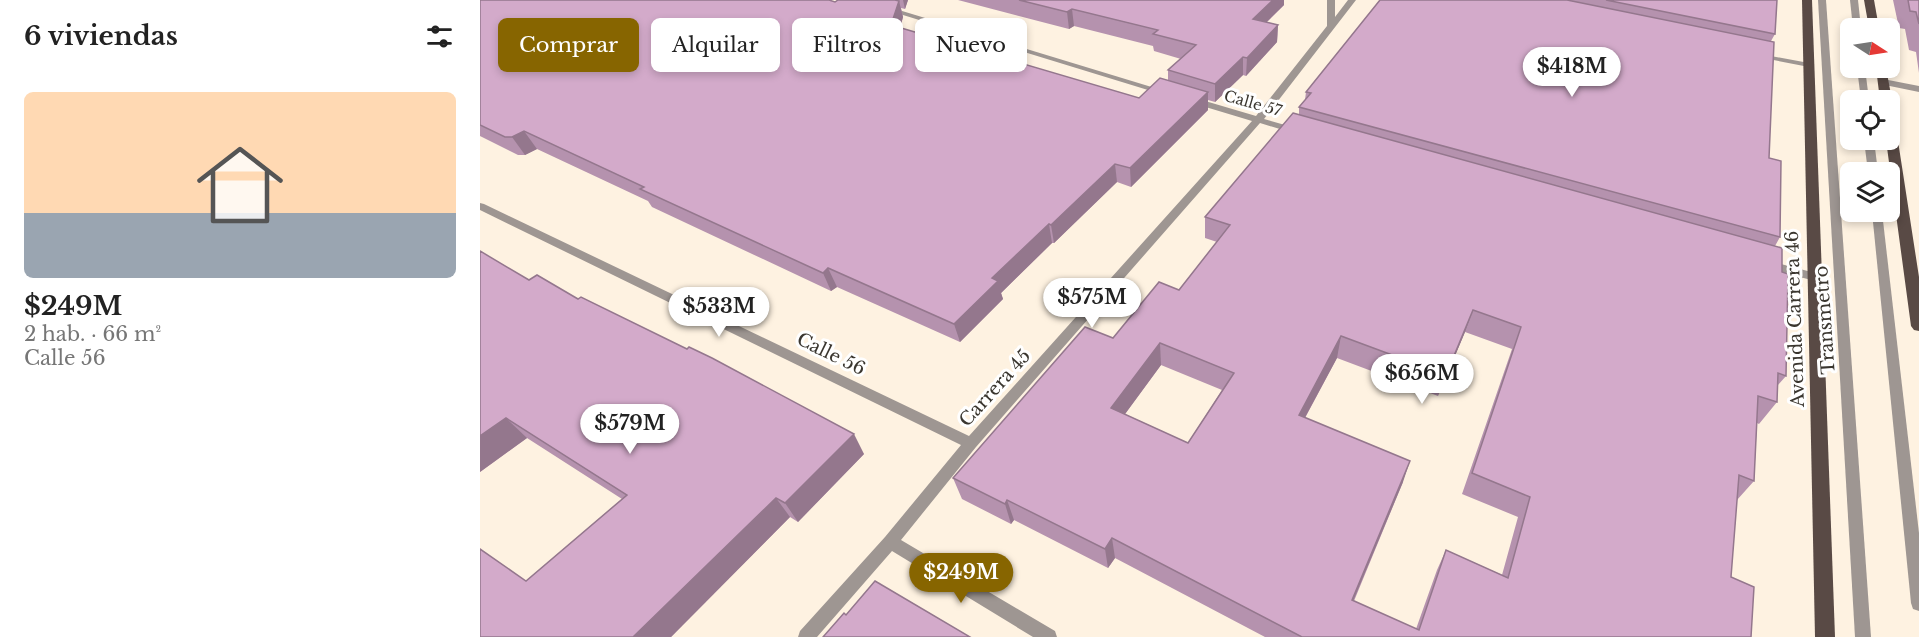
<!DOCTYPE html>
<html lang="es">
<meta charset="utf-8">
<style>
body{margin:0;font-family:"Libre Baskerville",serif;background:#f6f6f6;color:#222;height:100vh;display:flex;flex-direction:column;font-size:22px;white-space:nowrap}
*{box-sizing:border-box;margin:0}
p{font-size:20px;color:#767676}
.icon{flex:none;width:33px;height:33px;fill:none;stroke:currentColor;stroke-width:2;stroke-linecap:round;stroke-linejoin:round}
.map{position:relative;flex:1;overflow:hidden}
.details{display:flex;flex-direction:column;background:#fff;width:480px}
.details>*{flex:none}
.hud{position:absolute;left:18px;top:18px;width:570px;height:54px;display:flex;gap:12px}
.needle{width:39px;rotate:102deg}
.controls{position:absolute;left:1360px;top:18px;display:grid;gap:12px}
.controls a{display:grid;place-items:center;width:60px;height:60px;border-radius:9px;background:#fff;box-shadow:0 3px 9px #0003;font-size:30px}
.price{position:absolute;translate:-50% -51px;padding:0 14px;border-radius:21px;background:#fff;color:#222;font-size:20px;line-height:39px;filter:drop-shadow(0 2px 3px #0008)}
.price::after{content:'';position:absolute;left:50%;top:36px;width:18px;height:14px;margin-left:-9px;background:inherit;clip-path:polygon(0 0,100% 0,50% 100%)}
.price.active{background:#876500;color:#fff}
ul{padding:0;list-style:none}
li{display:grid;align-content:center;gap:12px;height:318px;padding:0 24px}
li+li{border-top:2px solid #e0e0e0}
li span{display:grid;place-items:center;height:186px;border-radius:9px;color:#555}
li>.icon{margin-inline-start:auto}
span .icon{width:108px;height:108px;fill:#fffc;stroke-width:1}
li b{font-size:26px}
h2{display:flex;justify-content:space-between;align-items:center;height:72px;padding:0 24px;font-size:26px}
.chip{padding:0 21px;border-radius:9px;background:#fff;box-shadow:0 3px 9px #0003;font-size:21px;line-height:54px}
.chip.active{background:#876500;color:#fff}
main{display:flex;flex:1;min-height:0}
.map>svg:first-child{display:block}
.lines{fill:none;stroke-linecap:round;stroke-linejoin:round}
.service{fill:#9e9692;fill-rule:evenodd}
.minor{fill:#9e9692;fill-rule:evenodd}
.primary{fill:#594a45;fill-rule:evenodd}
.wall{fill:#b592ae;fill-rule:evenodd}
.shaded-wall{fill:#94778d}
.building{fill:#d3aaca;stroke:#94778d;stroke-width:1.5;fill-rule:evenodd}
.labels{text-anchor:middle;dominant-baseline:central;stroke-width:6;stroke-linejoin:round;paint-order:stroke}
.far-street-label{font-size:15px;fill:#3a362f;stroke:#fff}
.street-label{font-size:18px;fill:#3a362f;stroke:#fff}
</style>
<main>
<section class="details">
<h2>6 viviendas<svg class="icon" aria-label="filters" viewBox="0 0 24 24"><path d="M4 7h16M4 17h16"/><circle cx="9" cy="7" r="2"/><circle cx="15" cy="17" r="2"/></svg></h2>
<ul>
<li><span style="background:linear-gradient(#ffd9b3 65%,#9aa5b1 0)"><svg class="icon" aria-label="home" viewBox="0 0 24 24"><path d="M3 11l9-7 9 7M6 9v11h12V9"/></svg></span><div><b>$249M</b><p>2 hab. · 66 m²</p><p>Calle 56</p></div></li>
</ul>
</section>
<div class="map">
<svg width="1439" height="637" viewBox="0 0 1439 637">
<rect width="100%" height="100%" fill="#fef2e1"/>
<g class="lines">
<g class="service">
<path d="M 1338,0 L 1346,0 L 1391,637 L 1375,637 Z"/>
<path d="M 1370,0 L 1378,0 L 1381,28 L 1373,28 Z"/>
<path d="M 1377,68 L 1385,68 L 1389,100 L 1381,100 Z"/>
<path d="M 1384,140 L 1394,140 L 1398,172 L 1388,172 Z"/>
<path d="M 1392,212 L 1402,212 L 1439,533 L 1439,611 L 1433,609 L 1431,603 Z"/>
</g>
<g class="minor">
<path d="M 374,0 L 386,0 L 688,92 L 681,94 Z"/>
<path d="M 847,0 L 855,0 L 855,17 L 868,0 L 876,0 L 784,119 L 819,129 L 819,133 L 813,133 L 780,123 L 496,447 L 421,540 L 575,631 L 577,637 L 553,637 L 412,551 L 337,637 L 318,637 L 320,631 L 405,537 L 481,445 L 0,210 L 0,203 L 4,204 L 489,436 L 772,121 L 709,102 L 709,98 L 715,98 L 776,116 L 847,26 Z"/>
<path d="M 1275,53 L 1329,63 L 1333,65 L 1329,67 L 1278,57 L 1274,55 Z"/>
<path d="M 1403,79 L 1439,86 L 1439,92 L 1400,84 L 1399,82 Z"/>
<path d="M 1286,260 L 1339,274 L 1341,277 L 1335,281 L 1282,267 L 1280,264 L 1282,261 Z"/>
</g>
<g class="primary">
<path d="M 1322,0 L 1332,0 L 1355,637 L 1335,637 Z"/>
<path d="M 1384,0 L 1394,0 L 1399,28 L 1389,28 Z"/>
<path d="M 1396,68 L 1406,68 L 1412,100 L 1410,102 L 1400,100 Z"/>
<path d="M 1410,125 L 1416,128 L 1439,277 L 1439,331 L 1434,330 L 1431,326 L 1406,140 L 1410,140 Z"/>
</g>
</g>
<g class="wall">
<path d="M 0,0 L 355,2 L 358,0 L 428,0 L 425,9 L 421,8 L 423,17 L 420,28 L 659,98 L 688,81 L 688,70 L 701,59 L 674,51 L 673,46 L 594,26 L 589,29 L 478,0 L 804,0 L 804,5 L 787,22 L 798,25 L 797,42 L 766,76 L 763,75 L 735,102 L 728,100 L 728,110 L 651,187 L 637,182 L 574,243 L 572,243 L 521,293 L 523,299 L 480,342 L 357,287 L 351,291 L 172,207 L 168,201 L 57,149 L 45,155 L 38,155 L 0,136 Z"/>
<path d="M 900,0 L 1297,0 L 1295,34 L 1291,41 L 1289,158 L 1300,237 L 1295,246 L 1302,272 L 1306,376 L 1297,386 L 1297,402 L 1279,424 L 1277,423 L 1274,481 L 1257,500 L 1251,577 L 1271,637 L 785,637 L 635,558 L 628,568 L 534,520 L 531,524 L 482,499 L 473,478 L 633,338 L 699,290 L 737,242 L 725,238 L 725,217 L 819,115 L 819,107 L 825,100 L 826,92 ZM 985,332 L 1032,349 L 982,494 L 1038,517 L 1022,575 L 966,550 L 957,570 L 936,629 L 874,601 L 923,482 L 825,418 L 857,358 L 958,396 ZM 681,365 L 742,390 L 708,443 L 645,414 Z"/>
<path d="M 1413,0 L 1439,0 L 1439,73 L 1436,52 L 1429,50 L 1425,29 L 1419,28 Z"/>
<path d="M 49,280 L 98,299 L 384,454 L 318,522 L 310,517 L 191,637 L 0,637 L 46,581 L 142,499 L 47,438 L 0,472 Z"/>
</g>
<g class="shaded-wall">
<path d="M 423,0 L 428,0 L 425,9 Z"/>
<path d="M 793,0 L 804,0 L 804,5 L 772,36 L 773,19 Z"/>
<path d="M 419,1 L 423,17 L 416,42 L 411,25 Z"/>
<path d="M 592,9 L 594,26 L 589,29 L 587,12 Z"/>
<path d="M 798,25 L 797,42 L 766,76 L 767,58 Z"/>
<path d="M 763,57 L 763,75 L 735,102 L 735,84 Z"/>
<path d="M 728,92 L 728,110 L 651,187 L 650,168 Z"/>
<path d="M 44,131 L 57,149 L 45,155 L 32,137 Z"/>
<path d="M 635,164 L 637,182 L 574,243 L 571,225 Z"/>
<path d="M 569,224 L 572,243 L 521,293 L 523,299 L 480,342 L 474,324 L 512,278 Z"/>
<path d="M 348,268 L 357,287 L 351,291 L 343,273 Z"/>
<path d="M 993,310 L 985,332 L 958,396 L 966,375 Z"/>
<path d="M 861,336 L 857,358 L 815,436 L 819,415 Z"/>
<path d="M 680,343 L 681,365 L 634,429 L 631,408 Z"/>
<path d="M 26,418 L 47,438 L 0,472 L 0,436 Z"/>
<path d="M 374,434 L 384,454 L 318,522 L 305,503 Z"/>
<path d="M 930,461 L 923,482 L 866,618 L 872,600 Z"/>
<path d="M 296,498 L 310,517 L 191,637 L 153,637 Z"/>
<path d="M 527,500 L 534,520 L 531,524 L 525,504 Z"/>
<path d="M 632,538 L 635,558 L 628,568 L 625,549 Z"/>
</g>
<g class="building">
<path d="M 0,0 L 349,0 L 355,2 L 358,0 L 415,0 L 419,1 L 411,25 L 659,98 L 680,78 L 728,92 L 650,168 L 635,164 L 571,225 L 569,224 L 512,278 L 518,281 L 474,324 L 348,268 L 343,273 L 160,189 L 164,187 L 44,131 L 32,137 L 25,137 L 0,125 Z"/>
<path d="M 539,0 L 793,0 L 773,19 L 798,25 L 767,58 L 763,57 L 735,84 L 688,70 L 716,45 L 673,34 L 678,30 L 592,9 L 587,12 Z"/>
<path d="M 900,0 L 1087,0 L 1294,42 L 1289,158 L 1301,161 L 1300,237 L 819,107 L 831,93 L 826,92 Z"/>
<path d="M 1126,0 L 1297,0 L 1295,34 Z"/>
<path d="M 1428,0 L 1439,0 L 1439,24 L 1436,12 L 1430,11 Z"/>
<path d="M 813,113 L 1302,248 L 1302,272 L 1308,274 L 1306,376 L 1298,373 L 1297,402 L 1278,396 L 1274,481 L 1259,475 L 1251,577 L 1274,587 L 1271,637 L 822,637 L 632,538 L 625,549 L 527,500 L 525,504 L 473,478 L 605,327 L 633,338 L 679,282 L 699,290 L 750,225 L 725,217 ZM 993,310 L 1041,327 L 992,473 L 1050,497 L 1028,578 L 966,550 L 939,630 L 872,600 L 930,461 L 819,415 L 861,336 L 966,375 ZM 680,343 L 754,373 L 708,443 L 631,408 Z"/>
<path d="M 0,251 L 49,280 L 57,275 L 98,299 L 101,297 L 207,349 L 209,347 L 232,358 L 374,434 L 305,503 L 296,498 L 153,637 L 0,637 L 0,549 L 46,581 L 147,495 L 26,418 L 0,436 Z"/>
<path d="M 395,581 L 490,637 L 343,637 L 364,613 L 366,615 Z"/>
</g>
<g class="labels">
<g class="far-street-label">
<text transform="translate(773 103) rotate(16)">Calle 57</text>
</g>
<g class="street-label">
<text transform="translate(1315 319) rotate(-92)">Avenida Carrera 46</text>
<text transform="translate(1345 320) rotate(-94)">Transmetro</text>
<text transform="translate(351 354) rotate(26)">Calle 56</text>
<text transform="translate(515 388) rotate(-48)">Carrera 45</text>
</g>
</g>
</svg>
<div class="controls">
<a><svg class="needle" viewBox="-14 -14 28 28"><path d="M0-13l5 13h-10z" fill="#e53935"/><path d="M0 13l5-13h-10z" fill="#767676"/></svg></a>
<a><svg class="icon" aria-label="locate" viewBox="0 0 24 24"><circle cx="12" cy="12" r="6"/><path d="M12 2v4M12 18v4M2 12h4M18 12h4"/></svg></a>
<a><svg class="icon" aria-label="layers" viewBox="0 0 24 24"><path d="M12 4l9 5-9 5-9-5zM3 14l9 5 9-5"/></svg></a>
</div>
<b class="price" style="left:1092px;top:98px">$418M</b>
<b class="price" style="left:612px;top:329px">$575M</b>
<b class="price" style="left:239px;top:338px">$533M</b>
<b class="price" style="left:942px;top:405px">$656M</b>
<b class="price" style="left:150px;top:455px">$579M</b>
<b class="price active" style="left:481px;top:604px">$249M</b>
<div class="hud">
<a class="chip active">Comprar</a>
<a class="chip">Alquilar</a>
<a class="chip">Filtros</a>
<a class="chip">Nuevo</a>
</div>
</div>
</main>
